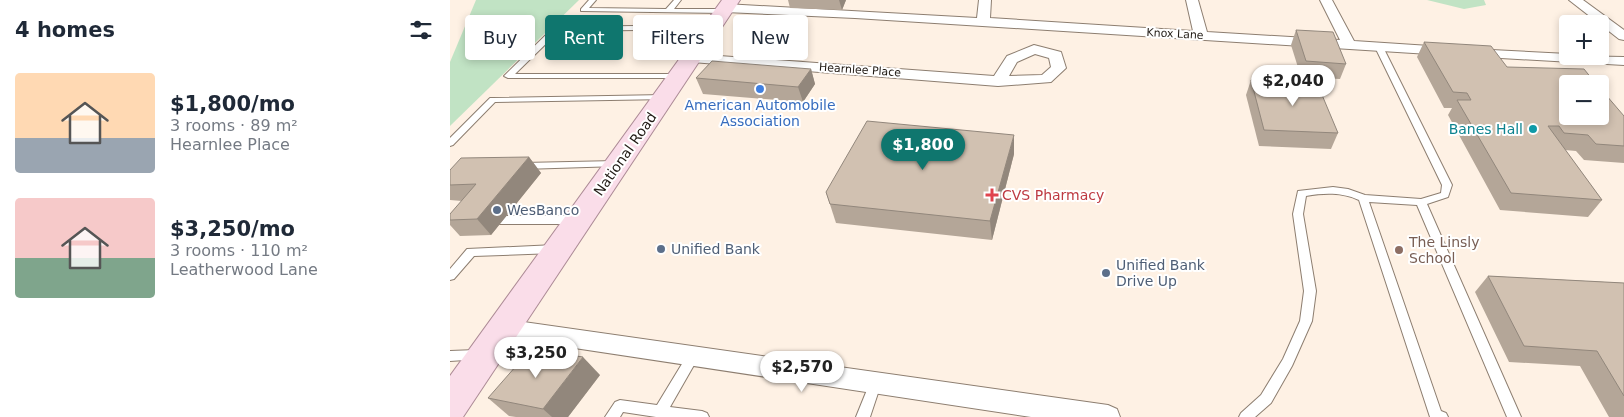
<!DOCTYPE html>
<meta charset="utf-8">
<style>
body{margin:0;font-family:"DejaVu Sans",sans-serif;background:#f6f6f7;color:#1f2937;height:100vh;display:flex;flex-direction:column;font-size:19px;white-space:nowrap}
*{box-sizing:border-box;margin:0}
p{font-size:16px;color:#747a83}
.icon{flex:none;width:28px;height:28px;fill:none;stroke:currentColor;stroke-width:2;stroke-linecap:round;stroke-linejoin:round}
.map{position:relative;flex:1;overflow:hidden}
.details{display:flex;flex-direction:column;background:#fff;width:450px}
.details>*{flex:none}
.top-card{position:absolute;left:15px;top:15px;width:475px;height:45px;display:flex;gap:10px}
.tools{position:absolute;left:1109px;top:15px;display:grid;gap:10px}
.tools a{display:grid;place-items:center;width:50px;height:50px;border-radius:5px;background:#fff;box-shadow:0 2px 8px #0003;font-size:25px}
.price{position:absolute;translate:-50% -42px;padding:0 11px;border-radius:18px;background:#fff;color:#222;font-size:16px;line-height:32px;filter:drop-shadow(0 1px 2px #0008)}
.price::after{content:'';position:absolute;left:50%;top:30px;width:15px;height:11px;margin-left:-8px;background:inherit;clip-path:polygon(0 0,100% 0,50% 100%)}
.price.on{background:#0f766e;color:#fff}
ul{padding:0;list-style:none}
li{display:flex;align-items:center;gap:15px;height:125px;padding:0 15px}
li span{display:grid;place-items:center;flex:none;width:140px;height:100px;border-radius:5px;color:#555}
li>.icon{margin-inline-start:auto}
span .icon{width:60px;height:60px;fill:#fffc;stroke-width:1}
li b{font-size:21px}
h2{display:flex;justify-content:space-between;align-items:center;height:60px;padding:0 15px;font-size:21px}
.chip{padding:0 18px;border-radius:5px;background:#fff;box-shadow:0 2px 8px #0003;font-size:18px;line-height:45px}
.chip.on{background:#0f766e;color:#fff}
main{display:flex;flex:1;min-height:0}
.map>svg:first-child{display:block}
.green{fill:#c1e3c4}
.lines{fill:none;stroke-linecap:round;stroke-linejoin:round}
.service-casing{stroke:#8d7e70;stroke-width:2}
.minor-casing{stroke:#8d7e70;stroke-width:2}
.primary-casing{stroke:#ac8a95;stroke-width:2}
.service{fill:#fff;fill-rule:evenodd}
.minor{fill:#fff;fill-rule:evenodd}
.primary{fill:#fadde9;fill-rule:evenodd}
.wall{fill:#b4a698}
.shaded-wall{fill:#92877c}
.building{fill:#d1c1b1;stroke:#92877c}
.shop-dot{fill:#3f7fe0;stroke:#fff;stroke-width:2}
.culture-dot{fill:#0f9aa8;stroke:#fff;stroke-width:2}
.health-dot{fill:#e0444e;stroke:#fff;stroke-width:2}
.service-dot{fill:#5c6f8a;stroke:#fff;stroke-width:2}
.education-dot{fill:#8d6e63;stroke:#fff;stroke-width:2}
.labels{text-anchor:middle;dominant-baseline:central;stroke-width:4;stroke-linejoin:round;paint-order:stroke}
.far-street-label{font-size:11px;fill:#201a14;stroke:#fff}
.shop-label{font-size:14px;fill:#366cbe;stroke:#fff}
.culture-label{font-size:14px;fill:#0d838f;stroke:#fff;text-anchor:end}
.street-label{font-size:14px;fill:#201a14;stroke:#fff}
.health-label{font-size:14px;fill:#be3a42;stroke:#fff;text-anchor:start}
.service-label{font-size:14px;fill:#4e5e75;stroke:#fff;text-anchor:start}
.education-label{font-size:14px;fill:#785e54;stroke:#fff;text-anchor:start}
</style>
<main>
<section class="details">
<h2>4 homes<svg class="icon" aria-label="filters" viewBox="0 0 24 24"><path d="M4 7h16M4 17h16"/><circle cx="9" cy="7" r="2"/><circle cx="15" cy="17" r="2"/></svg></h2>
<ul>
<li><span style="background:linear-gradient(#ffd9b3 65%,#9aa5b1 0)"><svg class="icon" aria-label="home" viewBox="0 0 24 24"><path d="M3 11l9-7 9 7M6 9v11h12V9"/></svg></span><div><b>$1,800/mo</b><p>3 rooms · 89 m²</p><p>Hearnlee Place</p></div></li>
<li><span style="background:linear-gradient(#f6c9c9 60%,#7fa58c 0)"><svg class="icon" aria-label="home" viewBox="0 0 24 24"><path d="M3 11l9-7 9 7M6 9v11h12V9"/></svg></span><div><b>$3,250/mo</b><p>3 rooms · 110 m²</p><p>Leatherwood Lane</p></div></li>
</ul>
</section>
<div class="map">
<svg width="1174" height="417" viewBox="0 0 1174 417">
<rect width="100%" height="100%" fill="#fef1e4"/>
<g class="green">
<path d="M 26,0 L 129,0 L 0,126 L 0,62 Z"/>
<path d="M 977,0 L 1034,0 L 1036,5 L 1014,9 Z"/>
</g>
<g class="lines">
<g class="service-casing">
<g id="service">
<path d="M 139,0 L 146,0 L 139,8 L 216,9 L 224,0 L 231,0 L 224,9 L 273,9 L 276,11 L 273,13 L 131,11 L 131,9 Z"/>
<path d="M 263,25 L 266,25 L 266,29 L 109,31 L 65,74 L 233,74 L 234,76 L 230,78 L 58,78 L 54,76 L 104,27 L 107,27 Z"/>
<path d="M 926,45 L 929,45 L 933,47 L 1002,185 L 998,197 L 977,204 L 1071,417 L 1057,417 L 967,205 L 919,202 L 991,411 L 996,413 L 998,417 L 980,417 L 909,200 C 891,192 874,193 856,196 L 853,214 L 866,291 L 862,321 L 842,366 L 821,403 L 805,417 L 789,417 L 791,413 L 811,395 L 833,359 L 850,321 L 854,291 L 843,214 L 848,191 L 883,187 L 898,189 L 915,195 L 971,199 L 991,193 L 992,185 L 925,47 Z"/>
<path d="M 215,95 L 218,95 L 218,99 L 45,102 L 3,145 L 0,146 L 0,138 L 40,98 L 43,98 Z"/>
<path d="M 166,161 L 169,162 L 171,164 L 169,166 L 73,169 L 68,166 L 73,163 Z"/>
<path d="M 41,216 L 126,216 L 131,220 L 126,224 L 41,224 L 36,220 Z"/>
<path d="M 105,245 L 109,246 L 110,249 L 109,252 L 105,253 L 24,256 L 4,279 L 0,280 L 0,269 L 17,249 Z"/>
<path d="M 26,350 L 30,351 L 32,355 L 30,359 L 0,361 L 0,351 Z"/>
<path d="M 242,353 L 246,354 L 248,358 L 220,407 L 252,411 L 257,413 L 259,417 L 206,417 L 173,412 L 170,417 L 155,417 L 165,402 L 170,400 L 207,405 L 238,354 Z"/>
<path d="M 425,378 L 429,380 L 431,384 L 420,417 L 406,417 L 421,380 Z"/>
</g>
</g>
<g class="minor-casing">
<g id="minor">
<path d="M 529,0 L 541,0 L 540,18 L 743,31 L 736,0 L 748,0 L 757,32 L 890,40 L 870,0 L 882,0 L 904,41 L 995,47 L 1000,48 L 1002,51 L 1000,54 L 995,55 L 405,18 L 275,12 L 269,8 L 275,4 L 527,18 Z"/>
<path d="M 1119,0 L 1133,0 L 1174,30 L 1174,40 L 1169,39 Z"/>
<path d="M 584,45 L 611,52 L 616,68 L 601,82 L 548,86 L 242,62 L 237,61 L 235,58 L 237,55 L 242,54 L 544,76 L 557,56 ZM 585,54 L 599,58 L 601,67 L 592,75 L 559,76 L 567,62 Z"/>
<path d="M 1022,49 L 1118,54 L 1118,56 L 1174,57 L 1174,65 L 1017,56 L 1015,53 L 1017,50 Z"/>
<path d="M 52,319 L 658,405 L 667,409 L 670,417 L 581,417 L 52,337 L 44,335 L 41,328 L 44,321 Z"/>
</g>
</g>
<g class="primary-casing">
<path id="primary" d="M 272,0 L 290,0 L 13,417 L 0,417 L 0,376 Z"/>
</g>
<use href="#service" class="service"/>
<use href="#minor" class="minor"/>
<use href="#primary" class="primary"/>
</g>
<g class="wall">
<path d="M 338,0 L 396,0 L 392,10 L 340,8 Z"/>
<path d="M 846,30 L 896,64 L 890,79 L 851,77 L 841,45 Z"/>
<path d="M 974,42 L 1057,67 L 1174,116 L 1174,163 L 1134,160 L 1126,151 L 1115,150 L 1152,200 L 1138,217 L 1050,210 L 998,115 L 1002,108 L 994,108 L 967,57 Z"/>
<path d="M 361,69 L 365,84 L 353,102 L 253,94 L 246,78 Z"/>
<path d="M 801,80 L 888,133 L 881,149 L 809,146 L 796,95 Z"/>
<path d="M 564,154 L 542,240 L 386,223 L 376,192 Z"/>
<path d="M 79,157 L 91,173 L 41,235 L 10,236 L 0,225 L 0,214 L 12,201 L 0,200 L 0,170 Z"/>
<path d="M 1038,276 L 1174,283 L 1174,417 L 1159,417 L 1130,366 L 1059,362 L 1025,292 Z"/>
<path d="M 150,375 L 118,417 L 66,417 L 59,416 L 38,398 Z"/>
</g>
<g class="shaded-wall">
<path d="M 389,0 L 396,0 L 392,10 Z"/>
<path d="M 361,69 L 365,84 L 353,102 L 348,87 Z"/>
<path d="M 564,135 L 564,154 L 542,240 L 540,221 Z"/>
<path d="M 79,157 L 91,173 L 41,235 L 27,219 Z"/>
<path d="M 133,357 L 150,375 L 118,417 L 102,417 L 93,409 Z"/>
</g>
<g class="building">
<path d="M 846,30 L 883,32 L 896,64 L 856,61 Z"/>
<path d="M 974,42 L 1041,46 L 1057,67 L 1134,69 L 1146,84 L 1118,84 L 1118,116 L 1150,116 L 1150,88 L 1174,116 L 1174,146 L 1146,144 L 1138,135 L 1114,133 L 1109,126 L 1098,126 L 1152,200 L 1061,193 L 1007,100 L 1021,100 L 1017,93 L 1003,92 Z"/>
<path d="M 262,61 L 361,69 L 348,87 L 246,78 Z"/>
<path d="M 801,80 L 867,83 L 888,133 L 814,130 Z"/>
<path d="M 417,121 L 564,135 L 540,221 L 380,204 L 376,192 Z"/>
<path d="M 79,157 L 27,219 L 0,220 L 0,214 L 26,184 L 0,185 L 0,170 L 11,158 Z"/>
<path d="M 1038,276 L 1174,283 L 1174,396 L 1147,351 L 1074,346 Z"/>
<path d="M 81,349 L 133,357 L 93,409 L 38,398 Z"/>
</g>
<circle class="shop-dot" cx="310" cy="89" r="5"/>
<circle class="culture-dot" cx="1083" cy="129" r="5"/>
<path class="health-dot" d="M539.5 187.5h5v5h5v5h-5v5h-5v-5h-5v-5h5z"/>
<g class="service-dot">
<circle cx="47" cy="210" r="5"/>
<circle cx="211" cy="249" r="5"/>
<circle cx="656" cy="273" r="5"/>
</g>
<circle class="education-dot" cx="949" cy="250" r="5"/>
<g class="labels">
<g class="far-street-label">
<text transform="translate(725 34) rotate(3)">Knox Lane</text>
<text transform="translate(410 70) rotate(4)">Hearnlee Place</text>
</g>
<g class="shop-label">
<text x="310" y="105">American Automobile<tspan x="310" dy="16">Association</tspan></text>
</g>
<g class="culture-label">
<text x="1073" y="129">Banes Hall</text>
</g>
<g class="street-label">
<text transform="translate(175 154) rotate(-55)">National Road</text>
</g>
<g class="health-label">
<text x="552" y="195">CVS Pharmacy</text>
</g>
<g class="service-label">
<text x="57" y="210">WesBanco</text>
<text x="221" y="249">Unified Bank</text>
<text x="666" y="265">Unified Bank<tspan x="666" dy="16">Drive Up</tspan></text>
</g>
<g class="education-label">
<text x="959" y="242">The Linsly<tspan x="959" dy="16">School</tspan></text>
</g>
</g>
</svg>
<div class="tools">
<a>+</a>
<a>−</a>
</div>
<b class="price" style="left:843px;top:107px">$2,040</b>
<b class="price on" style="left:473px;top:171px">$1,800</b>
<b class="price" style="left:86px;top:379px">$3,250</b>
<b class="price" style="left:352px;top:393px">$2,570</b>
<div class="top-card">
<a class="chip">Buy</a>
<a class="chip on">Rent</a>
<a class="chip">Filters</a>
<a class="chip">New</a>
</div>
</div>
</main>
